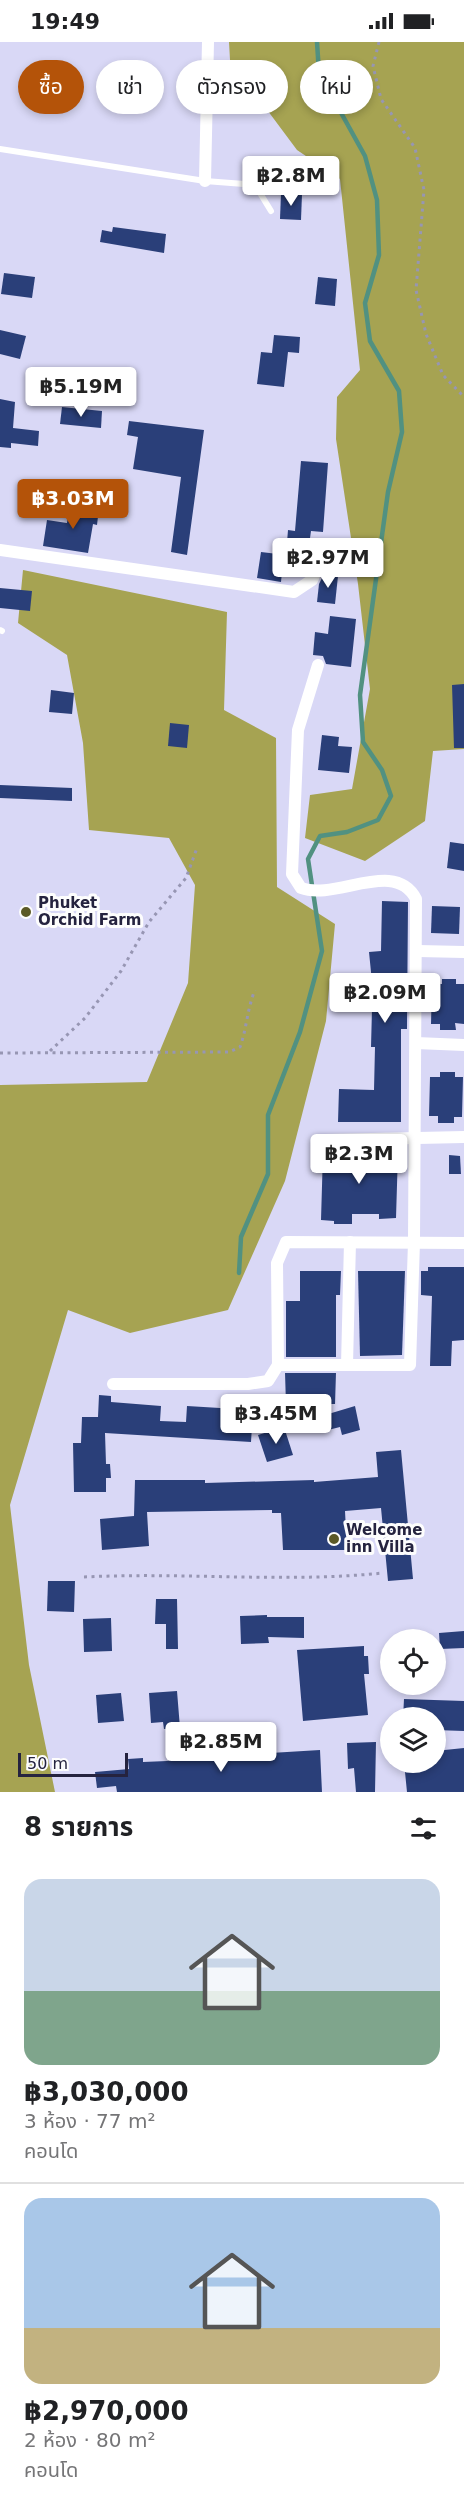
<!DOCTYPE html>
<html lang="th">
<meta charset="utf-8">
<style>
body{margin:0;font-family:"DejaVu Sans","Noto Sans Thai",sans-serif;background:#f6f6f6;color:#202124;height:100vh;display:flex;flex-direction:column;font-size:22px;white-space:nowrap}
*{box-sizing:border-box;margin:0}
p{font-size:20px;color:#757577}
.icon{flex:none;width:33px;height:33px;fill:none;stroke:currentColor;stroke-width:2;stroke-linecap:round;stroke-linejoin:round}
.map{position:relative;height:1750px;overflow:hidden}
.drawer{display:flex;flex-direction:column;background:#fff;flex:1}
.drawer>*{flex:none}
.hud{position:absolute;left:18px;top:18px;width:429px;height:54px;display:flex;gap:12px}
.buttons{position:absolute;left:380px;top:1587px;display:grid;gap:12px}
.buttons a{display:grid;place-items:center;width:66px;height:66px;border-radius:50%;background:#fff;box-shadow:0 3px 9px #0003;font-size:30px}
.scale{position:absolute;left:18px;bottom:15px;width:110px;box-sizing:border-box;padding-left:6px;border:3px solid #25233f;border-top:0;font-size:16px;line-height:21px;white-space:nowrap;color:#25233f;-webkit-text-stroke:4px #fdfdfd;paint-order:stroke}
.price{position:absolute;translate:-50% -51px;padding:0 14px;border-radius:6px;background:#fff;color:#222;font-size:20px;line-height:39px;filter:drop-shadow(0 2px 3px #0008)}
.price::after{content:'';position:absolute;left:50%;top:36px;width:18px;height:14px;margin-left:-9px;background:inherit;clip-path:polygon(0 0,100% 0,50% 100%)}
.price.current{background:#b45309;color:#fff}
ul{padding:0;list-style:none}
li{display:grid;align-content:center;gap:12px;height:318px;padding:0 24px}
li+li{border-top:2px solid #e0e0e0}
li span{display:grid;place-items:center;height:186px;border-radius:18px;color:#555}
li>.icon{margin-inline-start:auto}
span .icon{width:108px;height:108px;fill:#fffc;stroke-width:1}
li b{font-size:26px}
h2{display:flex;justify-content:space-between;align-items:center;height:72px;padding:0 24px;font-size:26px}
.tag{padding:0 21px;border-radius:27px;background:#fff;box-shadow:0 3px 9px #0003;font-size:21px;line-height:54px}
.tag.current{background:#b45309;color:#fff}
.status{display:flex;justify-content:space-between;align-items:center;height:42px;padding:0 30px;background:#fff;direction:ltr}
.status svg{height:16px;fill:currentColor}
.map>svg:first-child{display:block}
.forest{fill:#a6a352}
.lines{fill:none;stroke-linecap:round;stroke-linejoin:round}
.stream{stroke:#519181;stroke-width:4.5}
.building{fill:#2a3f79}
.path{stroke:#9796b3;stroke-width:3;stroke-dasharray:3 4.5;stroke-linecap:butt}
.service{stroke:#fff;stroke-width:6}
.minor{stroke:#fff;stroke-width:12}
.poi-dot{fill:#5b5926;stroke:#fdfdfd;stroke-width:2}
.labels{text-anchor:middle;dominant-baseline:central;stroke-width:6;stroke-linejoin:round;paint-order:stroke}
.poi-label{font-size:15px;font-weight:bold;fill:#25233f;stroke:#fdfdfd;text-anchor:start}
</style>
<div class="status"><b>19:49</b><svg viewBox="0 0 49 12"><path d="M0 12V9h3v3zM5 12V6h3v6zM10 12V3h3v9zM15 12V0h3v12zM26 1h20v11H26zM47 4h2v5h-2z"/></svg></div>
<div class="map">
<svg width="464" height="1750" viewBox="0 0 464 1750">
<rect width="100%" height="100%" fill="#d9d8f6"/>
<g class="forest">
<path d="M 229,0 L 464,0 L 464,707 L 433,709 L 425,779 L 365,819 L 305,796 L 310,753 L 352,747 L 370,647 L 358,542 L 336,397 L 337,355 L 360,328 L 340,137 L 297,108 L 230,18 Z"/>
<path d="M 23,528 L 227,570 L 224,668 L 276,696 L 277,845 L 335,882 L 326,979 L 285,1139 L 228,1268 L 130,1291 L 68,1268 L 10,1463 L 29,1623 L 55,1750 L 0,1750 L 0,1043 L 147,1040 L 188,941 L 195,843 L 169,796 L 89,788 L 83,701 L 67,613 L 18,581 Z"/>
</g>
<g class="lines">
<path class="stream" d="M 239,1231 L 241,1195 L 268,1132 L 268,1073 L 300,990 L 322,909 L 308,817 L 320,794 L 347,790 L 378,778 L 391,754 L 382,728 L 363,700 L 360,653 L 388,450 L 402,390 L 399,349 L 370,299 L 365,261 L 379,213 L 377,158 L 365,114 L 319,31 L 317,0"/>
</g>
<g class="building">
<path d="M 281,151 L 302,152 L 301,178 L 280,177 Z"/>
<path d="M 113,185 L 166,192 L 164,211 L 100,200 L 102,188 L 112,190 Z"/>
<path d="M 4,231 L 35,235 L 32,256 L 1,252 Z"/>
<path d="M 318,235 L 337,237 L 335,264 L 315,262 Z"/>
<path d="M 0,288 L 26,294 L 20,317 L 0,312 Z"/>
<path d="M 274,293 L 300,295 L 299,311 L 288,310 L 284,345 L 257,342 L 261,310 L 272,311 Z"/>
<path d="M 0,357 L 15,360 L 13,386 L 39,389 L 38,404 L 11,401 L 11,406 L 0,405 Z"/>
<path d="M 62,365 L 102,369 L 101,386 L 60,382 Z"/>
<path d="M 129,379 L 204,388 L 187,513 L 171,510 L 181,435 L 133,427 L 138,395 L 127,393 Z"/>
<path d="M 301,419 L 328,421 L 323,490 L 311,489 L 305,532 L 282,530 L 281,540 L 257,536 L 261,510 L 286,513 L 288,488 L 295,489 Z"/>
<path d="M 70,461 L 99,466 L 97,483 L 93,482 L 88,511 L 43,504 L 47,478 L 67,481 Z"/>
<path d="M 324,532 L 338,534 L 335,562 L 317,560 L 319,542 Z"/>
<path d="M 0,546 L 32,549 L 30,569 L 0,566 Z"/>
<path d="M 330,574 L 356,577 L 351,625 L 326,622 L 323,614 L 313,613 L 315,590 L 328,592 Z"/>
<path d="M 464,642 L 464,706 L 454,706 L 452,643 Z"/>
<path d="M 51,648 L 74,651 L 72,672 L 49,670 Z"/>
<path d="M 170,681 L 189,683 L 187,706 L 168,704 Z"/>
<path d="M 322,693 L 339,695 L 338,704 L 352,705 L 349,731 L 318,728 Z"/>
<path d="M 0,743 L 72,746 L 72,759 L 0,756 Z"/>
<path d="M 450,800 L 464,802 L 464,829 L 447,826 Z"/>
<path d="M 382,859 L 408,860 L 407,987 L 401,987 L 401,1080 L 338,1080 L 339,1047 L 374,1048 L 375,1005 L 371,1005 L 372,967 L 367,967 L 368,950 L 373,950 L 369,910 L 381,909 Z"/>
<path d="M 432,864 L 460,865 L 459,892 L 431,891 Z"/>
<path d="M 442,937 L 456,937 L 456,942 L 464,942 L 464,982 L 455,981 L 456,988 L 440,988 L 440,982 L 431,982 L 432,942 L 442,942 Z"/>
<path d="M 440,1030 L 455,1030 L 455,1035 L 463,1035 L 462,1075 L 454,1075 L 454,1081 L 438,1081 L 438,1074 L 429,1074 L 430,1035 L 440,1035 Z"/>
<path d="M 323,1110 L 398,1110 L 396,1176 L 379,1177 L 379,1172 L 352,1172 L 352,1182 L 334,1182 L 334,1179 L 321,1178 Z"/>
<path d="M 449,1113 L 460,1114 L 461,1132 L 449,1132 Z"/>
<path d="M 428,1225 L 464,1225 L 464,1298 L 452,1299 L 451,1324 L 430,1324 L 432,1254 L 421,1253 L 421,1229 L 428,1229 Z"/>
<path d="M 300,1229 L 341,1229 L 340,1253 L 336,1253 L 336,1315 L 286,1315 L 286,1259 L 300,1259 Z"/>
<path d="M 358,1229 L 405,1229 L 402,1313 L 360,1314 Z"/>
<path d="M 285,1331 L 336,1331 L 335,1362 L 286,1362 Z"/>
<path d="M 99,1353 L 111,1354 L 111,1360 L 161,1364 L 160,1379 L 186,1380 L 187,1364 L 253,1368 L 251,1400 L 105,1391 L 106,1422 L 110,1422 L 111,1436 L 106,1436 L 106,1450 L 74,1450 L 73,1401 L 81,1401 L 82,1375 L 98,1375 Z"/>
<path d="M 355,1364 L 360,1388 L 342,1393 L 340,1385 L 328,1388 L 325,1373 Z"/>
<path d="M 284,1385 L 293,1413 L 267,1420 L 258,1393 Z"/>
<path d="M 401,1408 L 413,1537 L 388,1539 L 381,1466 L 345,1469 L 347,1508 L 283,1508 L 281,1471 L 272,1471 L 272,1468 L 147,1470 L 149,1504 L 102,1508 L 100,1477 L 134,1474 L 135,1438 L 205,1438 L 205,1441 L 314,1438 L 314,1440 L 378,1435 L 376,1410 Z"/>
<path d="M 48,1539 L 75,1539 L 74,1570 L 47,1569 Z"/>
<path d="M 156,1557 L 177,1557 L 178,1607 L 166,1607 L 166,1582 L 155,1582 Z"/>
<path d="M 267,1573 L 267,1575 L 304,1575 L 304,1596 L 268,1595 L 269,1601 L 241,1602 L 240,1574 Z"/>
<path d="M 111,1576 L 112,1609 L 84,1610 L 83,1577 Z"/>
<path d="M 464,1589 L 464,1606 L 440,1607 L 439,1591 Z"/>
<path d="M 364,1604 L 364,1614 L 368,1614 L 369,1632 L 364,1632 L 368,1673 L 303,1679 L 297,1608 Z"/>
<path d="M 177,1649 L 180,1686 L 164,1687 L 163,1680 L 151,1681 L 149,1651 Z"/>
<path d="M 121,1651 L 124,1679 L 98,1681 L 96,1653 Z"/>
<path d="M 404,1657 L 464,1659 L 464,1689 L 435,1688 L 435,1676 L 403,1676 Z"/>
<path d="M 376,1700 L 375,1750 L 356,1750 L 354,1726 L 348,1727 L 347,1701 Z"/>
<path d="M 251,1703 L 252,1712 L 320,1708 L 322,1750 L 117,1750 L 116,1744 L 97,1746 L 95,1730 L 129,1727 L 128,1717 L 143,1716 L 143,1720 L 191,1718 L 191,1710 Z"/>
<path d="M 464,1706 L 464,1750 L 407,1750 L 404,1720 L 435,1720 L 435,1709 Z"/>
</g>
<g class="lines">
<g class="path">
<path d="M 379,0 L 373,24 L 381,57 L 415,106 L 424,148 L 416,248 L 426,292 L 443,333 L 464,355"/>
<path d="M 50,1009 L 85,976 L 121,929 L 149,880 L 186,836 L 197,806"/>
<path d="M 0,1011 L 229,1010 L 240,1005 C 247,986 247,967 255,948"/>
<path d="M 84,1535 C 184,1530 284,1541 383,1531"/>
</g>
<g class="service">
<path d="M 0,107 L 205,139 L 244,142 L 260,151 L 271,169"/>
<path d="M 0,588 L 2,589"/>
</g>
<g class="minor">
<path d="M 205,139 L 208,0"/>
<path d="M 0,508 L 294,550 L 312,538 L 325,508"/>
<path d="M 418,909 L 464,910"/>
<path d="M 416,1001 L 464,1003"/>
<path d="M 325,1098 L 464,1095"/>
<path d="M 278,1323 L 277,1221 L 286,1200 L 464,1201"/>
<path d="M 347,1323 L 350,1200"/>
<path d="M 113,1342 L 248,1342 L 268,1339 L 278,1323 L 410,1323 L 414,1200 L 416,857 C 395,816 336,859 301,846 L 292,832 L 298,688 L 318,623"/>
</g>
</g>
<g class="poi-dot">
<circle cx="26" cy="870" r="6"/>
<circle cx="334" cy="1497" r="6"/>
</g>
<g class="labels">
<g class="poi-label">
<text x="38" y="861">Phuket<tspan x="38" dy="17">Orchid Farm</tspan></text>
<text x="346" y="1488">Welcome<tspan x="346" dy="17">inn Villa</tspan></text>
</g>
</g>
</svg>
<div class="buttons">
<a><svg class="icon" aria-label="locate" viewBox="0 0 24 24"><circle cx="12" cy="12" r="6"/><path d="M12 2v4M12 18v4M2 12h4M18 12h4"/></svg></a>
<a><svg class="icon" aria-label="layers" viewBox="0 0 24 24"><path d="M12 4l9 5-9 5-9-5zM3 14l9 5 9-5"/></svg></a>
</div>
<div class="scale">50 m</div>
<b class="price" style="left:291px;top:165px">฿2.8M</b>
<b class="price" style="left:81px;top:376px">฿5.19M</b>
<b class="price current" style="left:73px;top:488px">฿3.03M</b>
<b class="price" style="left:328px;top:547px">฿2.97M</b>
<b class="price" style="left:385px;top:982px">฿2.09M</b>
<b class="price" style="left:359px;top:1143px">฿2.3M</b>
<b class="price" style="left:276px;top:1403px">฿3.45M</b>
<b class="price" style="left:221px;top:1731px">฿2.85M</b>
<div class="hud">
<a class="tag current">ซื้อ</a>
<a class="tag">เช่า</a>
<a class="tag">ตัวกรอง</a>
<a class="tag">ใหม่</a>
</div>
</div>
<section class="drawer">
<h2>8 รายการ<svg class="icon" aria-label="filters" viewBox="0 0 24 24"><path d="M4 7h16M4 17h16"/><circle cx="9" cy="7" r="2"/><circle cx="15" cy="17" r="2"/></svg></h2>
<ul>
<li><span style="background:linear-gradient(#c9d6e8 60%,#7fa58c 0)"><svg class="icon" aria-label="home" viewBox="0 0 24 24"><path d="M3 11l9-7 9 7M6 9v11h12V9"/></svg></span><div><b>฿3,030,000</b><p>3 ห้อง · 77 m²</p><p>คอนโด</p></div></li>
<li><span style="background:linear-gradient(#a9c7e8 70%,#c2b280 0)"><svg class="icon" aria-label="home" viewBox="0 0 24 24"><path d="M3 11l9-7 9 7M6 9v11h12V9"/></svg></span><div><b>฿2,970,000</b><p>2 ห้อง · 80 m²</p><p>คอนโด</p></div></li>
</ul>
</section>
